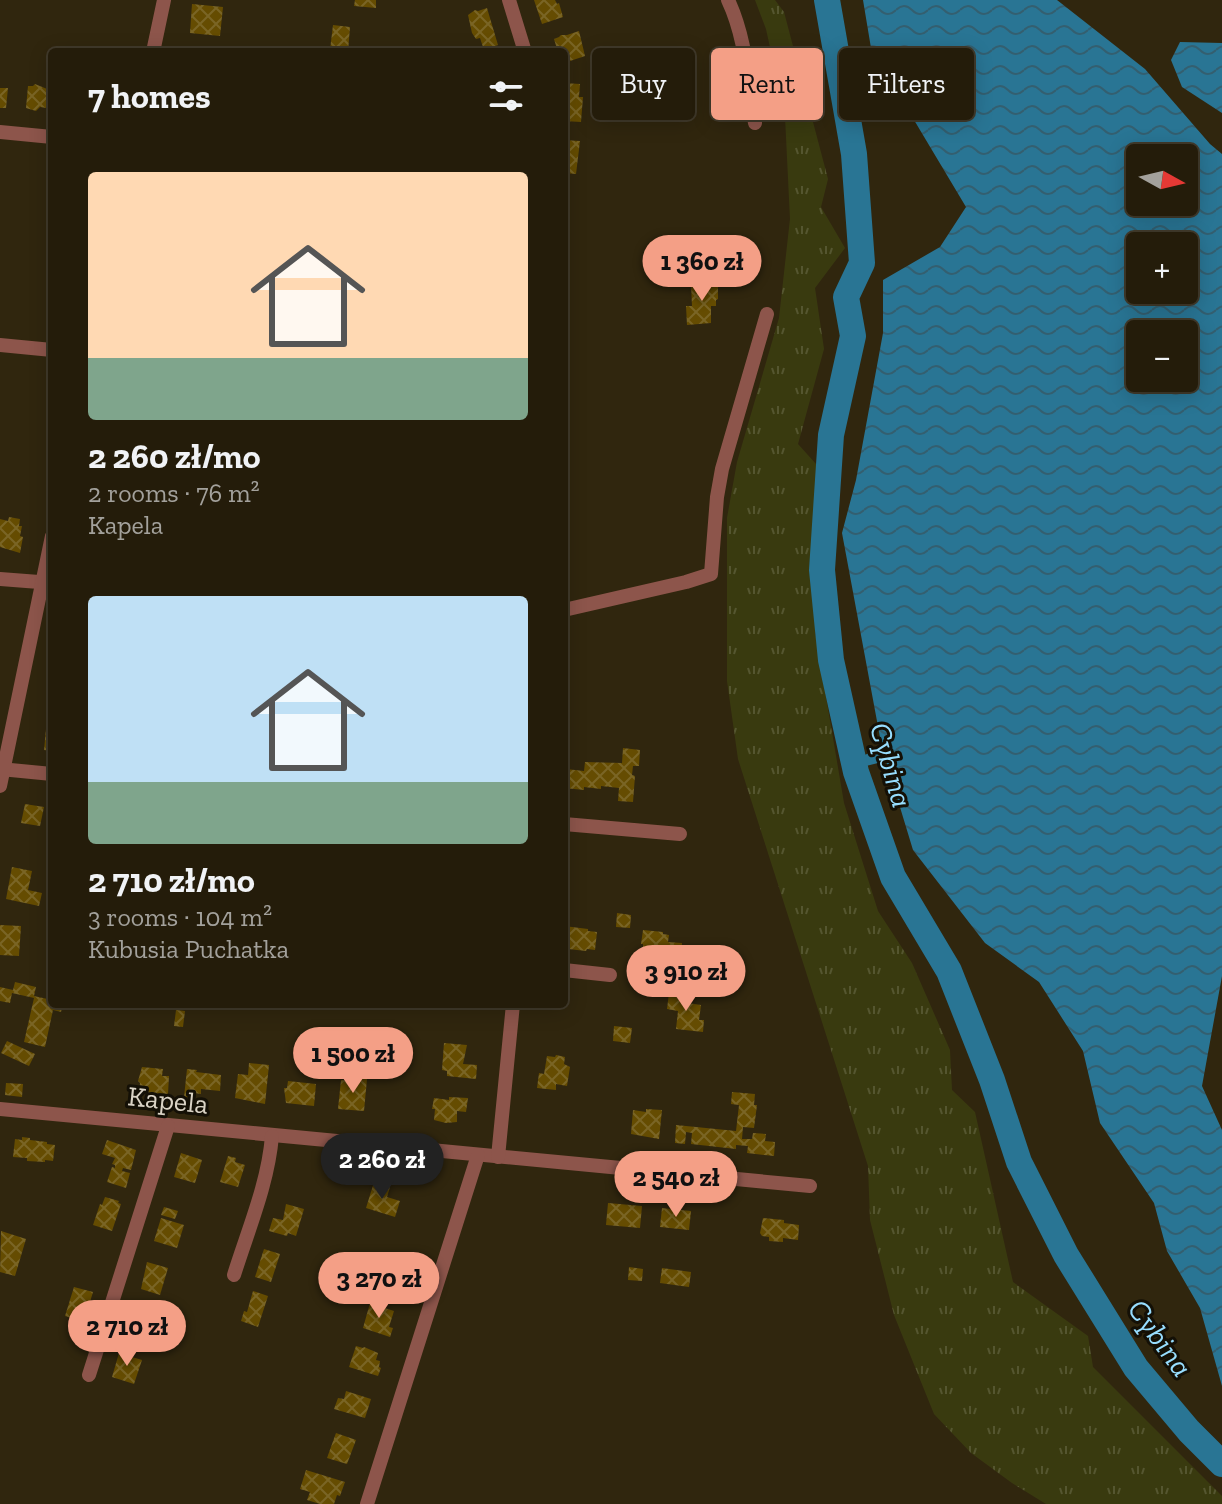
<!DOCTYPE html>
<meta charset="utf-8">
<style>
body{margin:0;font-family:"Zilla Slab",serif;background:#2c2513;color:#f1f3f6;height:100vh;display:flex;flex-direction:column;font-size:30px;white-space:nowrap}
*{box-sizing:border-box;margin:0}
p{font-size:26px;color:#a3a19c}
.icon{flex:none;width:44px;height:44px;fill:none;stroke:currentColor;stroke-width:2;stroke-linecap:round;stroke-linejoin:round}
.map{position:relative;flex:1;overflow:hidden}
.side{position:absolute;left:48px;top:48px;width:520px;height:960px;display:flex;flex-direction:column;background:#241c0a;border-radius:8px;box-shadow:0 4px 20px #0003,0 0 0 2px #413a2b}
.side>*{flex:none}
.banner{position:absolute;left:592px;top:48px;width:510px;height:72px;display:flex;gap:16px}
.needle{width:52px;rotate:98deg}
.buttons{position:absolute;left:1126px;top:144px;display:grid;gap:16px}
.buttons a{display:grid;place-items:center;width:72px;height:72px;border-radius:8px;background:#241c0a;box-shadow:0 4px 20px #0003,0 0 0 2px #413a2b;font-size:40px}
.price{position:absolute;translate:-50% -68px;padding:0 18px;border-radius:28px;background:#f49f86;color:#111;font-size:26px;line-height:52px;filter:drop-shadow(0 2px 4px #0008)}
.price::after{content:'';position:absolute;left:50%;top:48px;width:24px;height:18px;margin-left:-12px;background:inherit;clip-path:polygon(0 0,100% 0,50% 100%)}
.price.selected{background:#222;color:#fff}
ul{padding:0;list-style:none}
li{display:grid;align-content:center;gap:16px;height:424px;padding:0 40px}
li span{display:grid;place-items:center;height:248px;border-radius:8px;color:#555}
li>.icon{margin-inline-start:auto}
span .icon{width:144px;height:144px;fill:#fffc;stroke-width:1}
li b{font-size:34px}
h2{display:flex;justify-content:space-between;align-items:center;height:96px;padding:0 40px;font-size:34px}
.pill{padding:0 28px;border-radius:8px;background:#241c0a;box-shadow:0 4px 20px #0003,0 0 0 2px #413a2b;font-size:28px;line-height:72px}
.pill.selected{background:#f49f86;color:#111}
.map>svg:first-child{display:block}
.grass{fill:url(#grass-tufts)}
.water{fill:url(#water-waves);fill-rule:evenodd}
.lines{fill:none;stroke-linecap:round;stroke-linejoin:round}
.river{stroke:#297594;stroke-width:26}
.building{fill:url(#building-cross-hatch)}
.minor{stroke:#8d554b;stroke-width:14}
.labels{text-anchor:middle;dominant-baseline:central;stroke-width:6;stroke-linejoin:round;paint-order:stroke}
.street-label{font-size:28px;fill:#dad3c5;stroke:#141006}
.water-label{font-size:30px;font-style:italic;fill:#97ddfe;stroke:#141006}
</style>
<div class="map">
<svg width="1222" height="1504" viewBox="0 0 1222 1504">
<defs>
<pattern id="grass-tufts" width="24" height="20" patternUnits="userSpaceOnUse" patternTransform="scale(2)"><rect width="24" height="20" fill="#393a0f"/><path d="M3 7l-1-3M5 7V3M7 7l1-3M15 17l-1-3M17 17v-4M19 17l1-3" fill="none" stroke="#555630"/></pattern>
<pattern id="water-waves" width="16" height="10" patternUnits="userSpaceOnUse" patternTransform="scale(2)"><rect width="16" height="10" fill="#297594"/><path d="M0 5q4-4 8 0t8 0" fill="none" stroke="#335f70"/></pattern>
<pattern id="building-cross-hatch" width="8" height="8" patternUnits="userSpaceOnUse" patternTransform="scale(2)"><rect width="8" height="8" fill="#654c01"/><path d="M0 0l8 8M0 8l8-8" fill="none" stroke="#7a6525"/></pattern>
</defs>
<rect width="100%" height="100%" fill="#30260e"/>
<path class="grass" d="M 755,0 L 775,0 L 784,12 L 828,179 L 821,207 L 845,248 L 815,288 L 824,349 L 798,444 L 816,464 L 815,632 L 844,803 L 878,911 L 912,963 L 950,1050 L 952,1090 L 975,1112 L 1013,1282 L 1088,1336 L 1093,1367 L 1222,1496 L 1222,1504 L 1046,1504 L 1012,1483 L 971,1453 L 934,1414 L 894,1315 L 870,1220 L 868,1166 L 738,759 L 727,681 L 727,518 L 737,462 L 779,318 L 790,219 L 785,116 L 766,29 Z"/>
<g class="water">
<path d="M 863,0 L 1057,0 L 1145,69 L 1210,144 L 1222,154 L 1222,976 L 1202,1086 L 1222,1130 L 1222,1386 L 1200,1308 L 1167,1251 L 1154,1203 L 1100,1123 L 1083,1051 L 1039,982 L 985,943 L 913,850 L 886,761 L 866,766 L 862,756 L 882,748 L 842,533 L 856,480 L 883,333 L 883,280 L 940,247 L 966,207 L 871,48 ZM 1140,158 L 1184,158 L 1184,202 L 1140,202 ZM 1140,246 L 1184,246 L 1184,290 L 1140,290 ZM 1140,334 L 1184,334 L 1184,378 L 1140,378 Z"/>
<path d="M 1180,42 L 1222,43 L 1222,113 L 1182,87 L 1171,60 Z"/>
</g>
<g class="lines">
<path class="river" d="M 827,0 L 854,154 L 862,263 L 846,297 L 853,336 L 831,435 L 822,570 L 831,660 L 856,772 L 893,877 L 949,971 L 992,1080 L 1019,1162 L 1066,1255 L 1136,1368 L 1189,1431 L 1222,1464"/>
</g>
<g class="building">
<path d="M 355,0 L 376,0 L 376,8 L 354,6 Z"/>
<path d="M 534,0 L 555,0 L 557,4 L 559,3 L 563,17 L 542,24 Z"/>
<path d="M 192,4 L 223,7 L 220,36 L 190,33 Z"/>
<path d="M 487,8 L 498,45 L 484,50 L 480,38 L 476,39 L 472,33 L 468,15 L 475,10 L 478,11 Z"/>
<path d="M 333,25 L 350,27 L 348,52 L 330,50 Z"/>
<path d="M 579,31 L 585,56 L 564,63 L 564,52 L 558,52 L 554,39 L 559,37 L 561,35 L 567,35 Z"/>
<path d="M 564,83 L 580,84 L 579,97 L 583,97 L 581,122 L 564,121 Z"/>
<path d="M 35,84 L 52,91 L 52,109 L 40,107 L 36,111 L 26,108 L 28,86 L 33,86 Z"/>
<path d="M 0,88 L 8,88 L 6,108 L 0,108 Z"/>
<path d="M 564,140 L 580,141 L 576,174 L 564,173 Z"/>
<path d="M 564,191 L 569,191 L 568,206 L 570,206 L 564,226 Z"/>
<path d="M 715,279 L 715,287 L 718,287 L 718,299 L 716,300 L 716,306 L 711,306 L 711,323 L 687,325 L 686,306 L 692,306 L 691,285 L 702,284 L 701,280 Z"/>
<path d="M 9,517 L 20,519 L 19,526 L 22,526 L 20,536 L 23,537 L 20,553 L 0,547 L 0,519 L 8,521 Z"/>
<path d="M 46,729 L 52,730 L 52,751 L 44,750 Z"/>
<path d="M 623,748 L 640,750 L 639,766 L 633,766 L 632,775 L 635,776 L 633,802 L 618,801 L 619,788 L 601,786 L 601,789 L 584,787 L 584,790 L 564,788 L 566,769 L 584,771 L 585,762 L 622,763 Z"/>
<path d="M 25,804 L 44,807 L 40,826 L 21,823 Z"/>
<path d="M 12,867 L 32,871 L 28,890 L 42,893 L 39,906 L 6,899 Z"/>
<path d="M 617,913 L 631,915 L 630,928 L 616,927 Z"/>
<path d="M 0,925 L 21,926 L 19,956 L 0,955 Z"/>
<path d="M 564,926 L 588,929 L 588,931 L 597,932 L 595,950 L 587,949 L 586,951 L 568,949 L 568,947 L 564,947 Z"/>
<path d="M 643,930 L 663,932 L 663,934 L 669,935 L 668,942 L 682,943 L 681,959 L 666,958 L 665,972 L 649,970 L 650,956 L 646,956 L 647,950 L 643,949 L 643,944 L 641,944 Z"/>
<path d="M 15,982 L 36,987 L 34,996 L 52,1000 L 52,1004 L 63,1004 L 61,1012 L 53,1010 L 45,1047 L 24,1042 L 34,998 L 12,993 L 10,1003 L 0,1001 L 0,987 L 13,990 Z"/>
<path d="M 669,993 L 689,996 L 688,1003 L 701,1005 L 699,1020 L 704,1020 L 703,1032 L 676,1029 L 678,1011 L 667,1009 Z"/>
<path d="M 176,1010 L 185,1011 L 183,1027 L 174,1026 Z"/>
<path d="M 614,1026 L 632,1028 L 630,1043 L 613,1041 Z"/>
<path d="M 7,1041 L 35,1054 L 29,1066 L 1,1053 Z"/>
<path d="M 444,1043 L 467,1045 L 463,1064 L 477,1065 L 476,1079 L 447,1076 L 447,1071 L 442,1070 Z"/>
<path d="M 556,1055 L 565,1057 L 564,1064 L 570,1067 L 567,1086 L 556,1084 L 556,1090 L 537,1088 L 539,1073 L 544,1074 L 547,1056 L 555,1057 Z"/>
<path d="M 249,1063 L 269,1065 L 265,1104 L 235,1098 L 238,1074 L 248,1075 Z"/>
<path d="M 142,1067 L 163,1069 L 162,1076 L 169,1076 L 168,1094 L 139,1092 L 140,1083 L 138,1081 Z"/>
<path d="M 187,1069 L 197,1070 L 196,1072 L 221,1075 L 220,1091 L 201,1089 L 201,1094 L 194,1093 L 194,1097 L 184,1097 Z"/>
<path d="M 354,1077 L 367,1079 L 364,1111 L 338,1109 L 341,1080 L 352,1081 L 352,1078 Z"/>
<path d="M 288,1081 L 316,1084 L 314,1106 L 286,1103 L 284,1088 L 287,1088 Z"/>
<path d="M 6,1083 L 23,1084 L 22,1097 L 5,1095 Z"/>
<path d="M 732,1092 L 755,1094 L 754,1105 L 757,1105 L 754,1128 L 743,1127 L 742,1139 L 752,1139 L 753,1133 L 766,1134 L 765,1141 L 775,1142 L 774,1156 L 747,1153 L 748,1146 L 736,1145 L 736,1149 L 691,1144 L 692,1133 L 686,1132 L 685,1144 L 675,1143 L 676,1125 L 736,1131 L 739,1105 L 731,1104 Z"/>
<path d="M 449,1097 L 468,1098 L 466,1112 L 457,1111 L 457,1122 L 446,1123 L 434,1120 L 435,1109 L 432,1109 L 434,1098 L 449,1100 Z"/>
<path d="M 646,1109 L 662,1110 L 659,1139 L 631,1134 L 633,1110 L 646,1112 Z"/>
<path d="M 22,1137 L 30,1138 L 30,1140 L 47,1142 L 47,1144 L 55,1145 L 53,1161 L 45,1160 L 45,1162 L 27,1161 L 27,1158 L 13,1157 L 15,1139 L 22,1140 Z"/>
<path d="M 107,1140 L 136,1150 L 131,1170 L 123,1168 L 122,1171 L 130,1173 L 126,1188 L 107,1182 L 112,1167 L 115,1168 L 115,1165 L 112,1164 L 115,1158 L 102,1154 Z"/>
<path d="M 181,1153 L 202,1160 L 195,1183 L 174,1177 Z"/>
<path d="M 228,1156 L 236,1158 L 235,1162 L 245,1165 L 238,1187 L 220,1182 Z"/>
<path d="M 374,1182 L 390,1187 L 387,1197 L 400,1201 L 395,1217 L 366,1208 Z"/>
<path d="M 105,1197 L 119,1201 L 118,1203 L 121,1204 L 112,1231 L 93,1225 L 100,1204 L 102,1205 Z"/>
<path d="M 608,1203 L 642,1206 L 640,1228 L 606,1225 Z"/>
<path d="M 286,1204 L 304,1209 L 296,1236 L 288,1233 L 287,1236 L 269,1231 L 273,1218 L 283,1220 Z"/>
<path d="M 164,1207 L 178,1211 L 175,1219 L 161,1215 Z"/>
<path d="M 662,1208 L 691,1211 L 689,1230 L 660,1227 Z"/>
<path d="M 161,1218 L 184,1225 L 177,1248 L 154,1241 Z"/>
<path d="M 763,1218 L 784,1220 L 784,1223 L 799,1225 L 798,1240 L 783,1238 L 783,1242 L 769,1241 L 769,1237 L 762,1236 L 760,1233 Z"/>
<path d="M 1,1231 L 26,1239 L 15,1276 L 0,1272 Z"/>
<path d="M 264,1249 L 280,1254 L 271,1282 L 255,1277 Z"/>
<path d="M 383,1261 L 407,1268 L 402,1283 L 407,1285 L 404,1294 L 378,1286 L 382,1274 L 380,1273 Z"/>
<path d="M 147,1262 L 168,1268 L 160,1295 L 141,1289 Z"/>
<path d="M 629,1267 L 643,1269 L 642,1281 L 628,1280 Z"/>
<path d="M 662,1268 L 691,1272 L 689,1287 L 660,1283 Z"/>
<path d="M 74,1287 L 93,1292 L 84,1322 L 65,1316 Z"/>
<path d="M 253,1291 L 268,1296 L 258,1327 L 241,1321 L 244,1311 L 247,1312 Z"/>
<path d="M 370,1303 L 394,1311 L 389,1327 L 393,1328 L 390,1337 L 363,1328 Z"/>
<path d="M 356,1346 L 363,1348 L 364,1347 L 378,1353 L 376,1360 L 380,1361 L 379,1367 L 381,1368 L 378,1376 L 349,1367 Z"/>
<path d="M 119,1353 L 142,1360 L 134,1384 L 112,1377 Z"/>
<path d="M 346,1391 L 371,1399 L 365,1418 L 334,1409 L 338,1398 L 344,1399 Z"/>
<path d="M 336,1433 L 356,1440 L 347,1464 L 327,1458 Z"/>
<path d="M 306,1470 L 345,1482 L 340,1496 L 337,1495 L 334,1504 L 320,1504 L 307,1500 L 310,1492 L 300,1489 Z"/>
</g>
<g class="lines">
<g class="minor">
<path d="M 509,0 L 525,52"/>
<path d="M 728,0 C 746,38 748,82 755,123"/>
<path d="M 153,52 L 164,0"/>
<path d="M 0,132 L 52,137"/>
<path d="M 0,345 L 52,350"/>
<path d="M 0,579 L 52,583"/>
<path d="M 564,610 L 686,582 L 711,574 L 717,497 L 722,469 L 767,314"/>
<path d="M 0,769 L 52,774"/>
<path d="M 0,786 L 52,536"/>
<path d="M 564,824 L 680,834"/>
<path d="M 564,970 L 610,975"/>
<path d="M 0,1109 L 810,1186"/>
<path d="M 498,1157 L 513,1004"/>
<path d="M 234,1275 C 248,1230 268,1184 272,1136"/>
<path d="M 89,1375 L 168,1126"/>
<path d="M 367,1504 L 478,1155"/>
</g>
</g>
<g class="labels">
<g class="street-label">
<text transform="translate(168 1100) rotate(6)">Kapela</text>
</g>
<g class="water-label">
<text transform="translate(891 765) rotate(74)">Cybina</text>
<text transform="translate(1160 1338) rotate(54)">Cybina</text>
</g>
</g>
</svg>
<div class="buttons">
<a><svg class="needle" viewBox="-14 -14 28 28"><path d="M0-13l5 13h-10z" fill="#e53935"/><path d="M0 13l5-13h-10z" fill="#a3a19c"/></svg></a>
<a>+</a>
<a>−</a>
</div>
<b class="price" style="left:702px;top:303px">1 360 zł</b>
<b class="price" style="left:686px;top:1013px">3 910 zł</b>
<b class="price" style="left:353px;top:1095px">1 500 zł</b>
<b class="price selected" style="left:382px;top:1201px">2 260 zł</b>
<b class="price" style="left:676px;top:1219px">2 540 zł</b>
<b class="price" style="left:379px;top:1320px">3 270 zł</b>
<b class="price" style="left:127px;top:1368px">2 710 zł</b>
<div class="banner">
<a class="pill">Buy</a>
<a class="pill selected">Rent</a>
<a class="pill">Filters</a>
</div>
<section class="side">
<h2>7 homes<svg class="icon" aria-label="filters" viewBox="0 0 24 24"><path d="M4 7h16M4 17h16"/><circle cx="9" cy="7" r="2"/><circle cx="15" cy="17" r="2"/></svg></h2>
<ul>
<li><span style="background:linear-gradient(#ffd9b3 75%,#7fa58c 0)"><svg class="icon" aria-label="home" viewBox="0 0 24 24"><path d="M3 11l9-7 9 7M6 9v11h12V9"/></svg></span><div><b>2 260 zł/mo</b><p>2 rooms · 76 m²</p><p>Kapela</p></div></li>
<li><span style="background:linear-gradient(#bfe0f5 75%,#7fa58c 0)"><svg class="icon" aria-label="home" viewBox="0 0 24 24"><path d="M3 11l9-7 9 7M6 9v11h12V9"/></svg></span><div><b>2 710 zł/mo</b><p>3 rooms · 104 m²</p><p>Kubusia Puchatka</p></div></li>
</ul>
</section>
</div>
